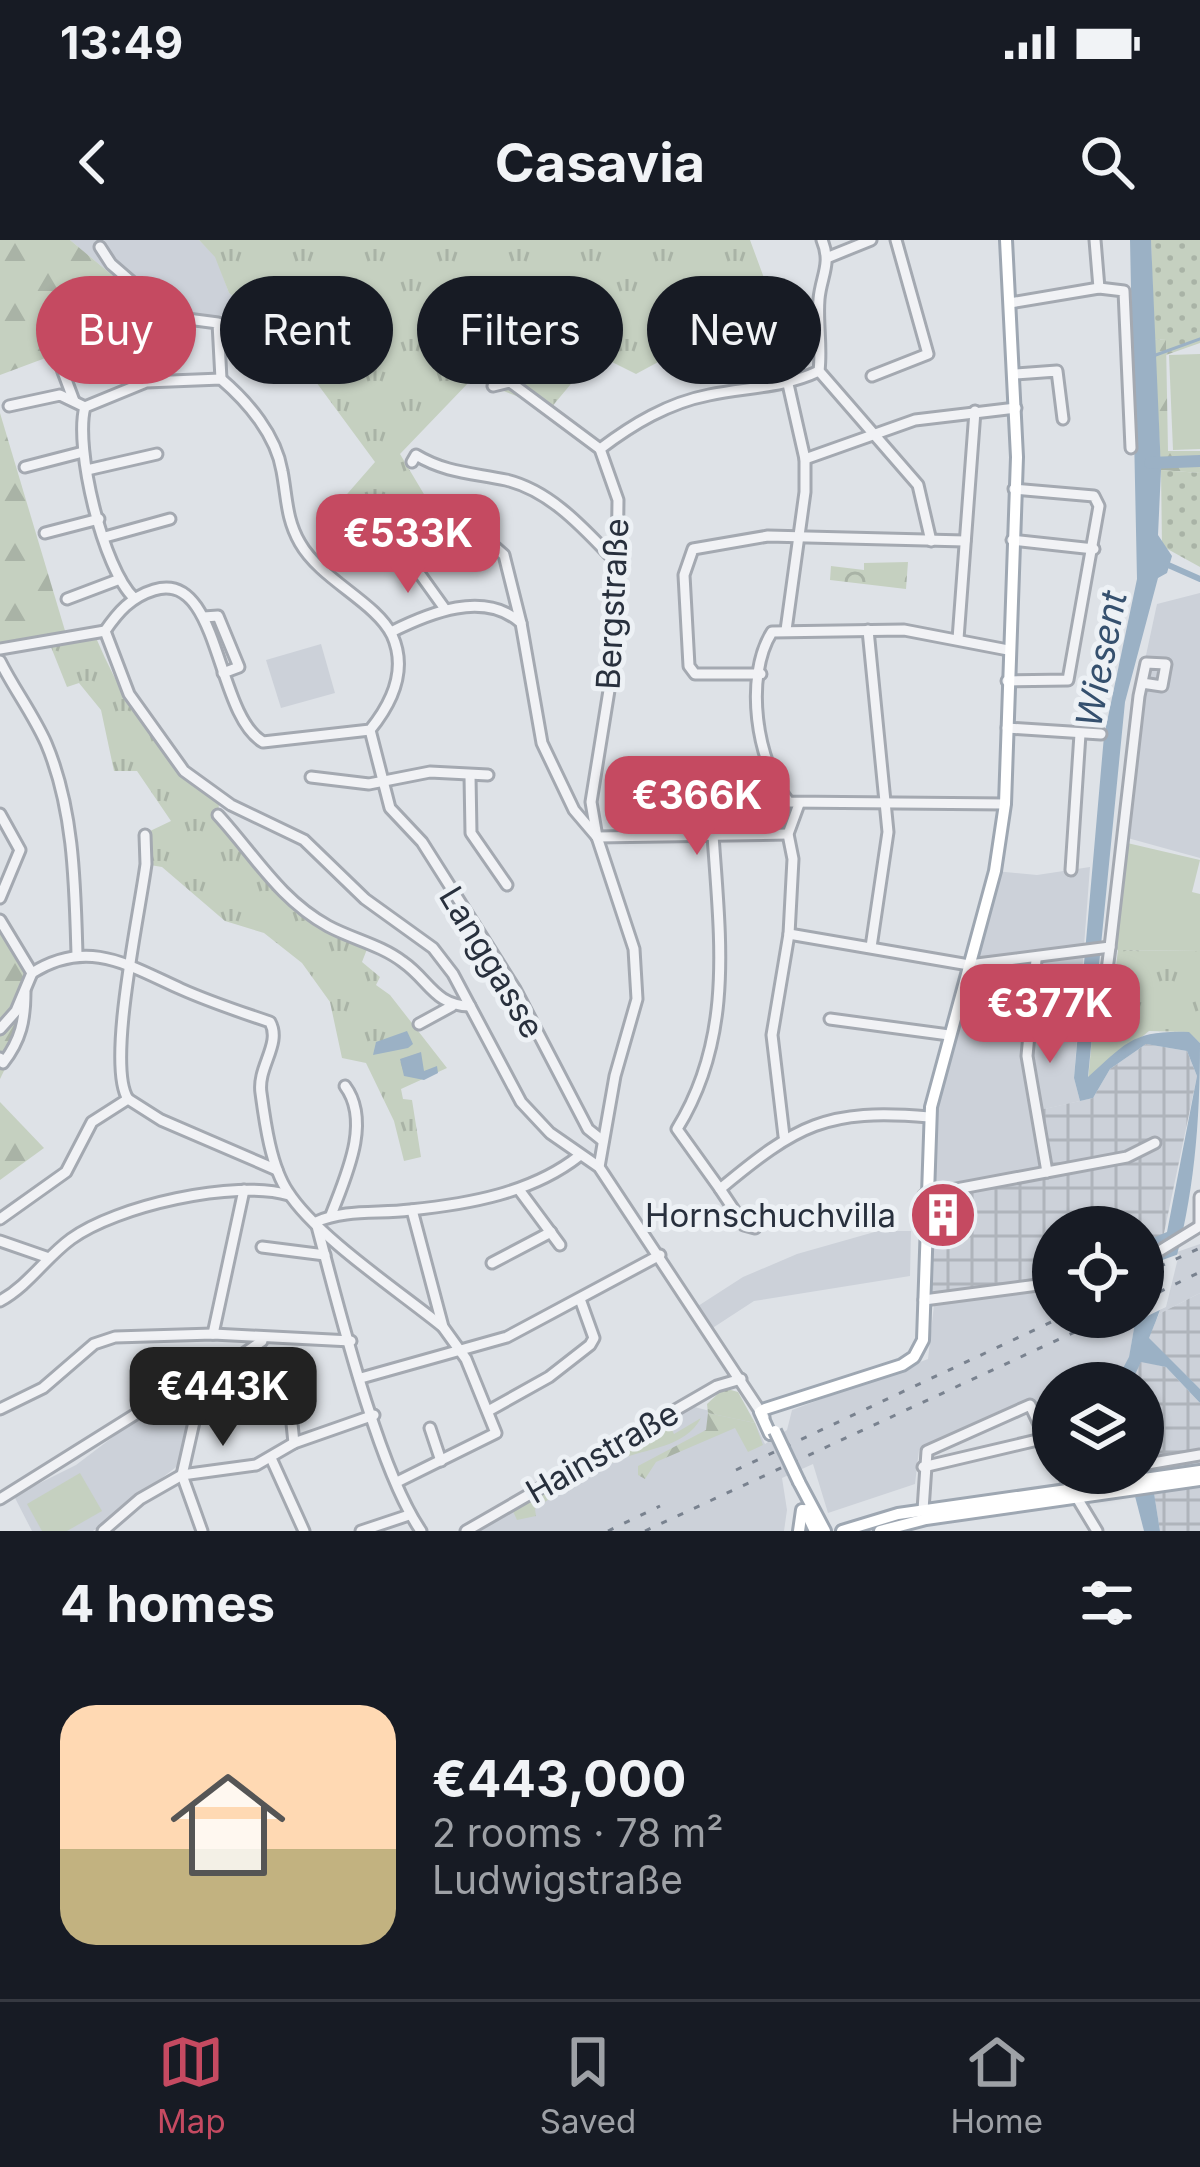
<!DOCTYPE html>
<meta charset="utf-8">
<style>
body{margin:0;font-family:Inter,sans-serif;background:#242831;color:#f1f3f6;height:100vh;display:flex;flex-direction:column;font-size:45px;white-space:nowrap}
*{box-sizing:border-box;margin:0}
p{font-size:39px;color:#9ea1a6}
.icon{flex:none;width:66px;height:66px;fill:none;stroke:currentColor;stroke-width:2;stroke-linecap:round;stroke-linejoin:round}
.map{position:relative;height:1291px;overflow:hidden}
.side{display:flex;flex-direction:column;background:#171b24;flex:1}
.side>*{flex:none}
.top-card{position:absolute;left:36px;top:36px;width:1128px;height:108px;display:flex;gap:24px}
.controls{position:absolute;left:1032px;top:966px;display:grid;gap:24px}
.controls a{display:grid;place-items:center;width:132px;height:132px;border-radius:50%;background:#171b24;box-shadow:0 3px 9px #0004;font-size:60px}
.price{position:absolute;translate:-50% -102px;padding:0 27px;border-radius:24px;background:#c54a61;color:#fff;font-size:39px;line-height:78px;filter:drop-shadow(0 3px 6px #0008)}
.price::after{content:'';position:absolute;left:50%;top:72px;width:36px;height:27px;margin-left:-18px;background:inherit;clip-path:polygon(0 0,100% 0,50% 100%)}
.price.current{background:#222;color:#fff}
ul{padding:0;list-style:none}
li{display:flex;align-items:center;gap:36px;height:300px;padding:0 60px}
li span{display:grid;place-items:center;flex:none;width:336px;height:240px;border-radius:36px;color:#555}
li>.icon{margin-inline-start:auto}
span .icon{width:144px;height:144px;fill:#fffc;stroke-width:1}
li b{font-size:51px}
h2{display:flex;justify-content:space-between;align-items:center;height:144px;padding:0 60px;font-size:51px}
.pill{padding:0 42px;border-radius:54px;background:#171b24;box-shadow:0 3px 9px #0004;font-size:42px;line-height:108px}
.pill.current{background:#c54a61;color:#fff}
.status{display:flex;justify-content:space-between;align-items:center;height:84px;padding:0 60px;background:#171b24;direction:ltr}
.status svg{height:33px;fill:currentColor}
header{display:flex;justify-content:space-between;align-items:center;height:156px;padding:0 60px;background:#171b24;font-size:54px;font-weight:700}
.menu{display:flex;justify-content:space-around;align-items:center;height:168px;border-top:3px solid #363941;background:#171b24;font-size:33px;color:#9ea1a6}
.menu a{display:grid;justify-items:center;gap:6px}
.menu .current{color:#c54a61}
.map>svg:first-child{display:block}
.built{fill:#ccd1d9}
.industrial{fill:url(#industrial-grid)}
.grass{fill:url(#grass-tufts)}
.forest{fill:url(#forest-firs)}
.park{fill:url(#park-crowns)}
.garden{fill:url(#garden-dots)}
.pitch{fill:#c5d0c0}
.water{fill:#9bb1c5}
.pier{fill:#dee2e7}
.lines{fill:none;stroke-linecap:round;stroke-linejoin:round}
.stream{stroke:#9bb1c5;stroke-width:3}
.canal{stroke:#9bb1c5;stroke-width:6}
.river{stroke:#9bb1c5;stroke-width:12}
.minor-casing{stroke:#a4a9b1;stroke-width:15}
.major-casing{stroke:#9ea7b2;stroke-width:16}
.minor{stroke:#f1f2f5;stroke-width:9}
.major{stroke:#fff;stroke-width:10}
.rail{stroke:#79828f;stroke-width:3;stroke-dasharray:6 12;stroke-linecap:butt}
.major-bridge-casing{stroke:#9ea7b2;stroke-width:16;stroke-linecap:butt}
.major-bridge{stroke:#fff;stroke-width:10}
.labels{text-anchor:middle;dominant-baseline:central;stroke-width:10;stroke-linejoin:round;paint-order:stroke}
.street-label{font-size:33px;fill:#28303d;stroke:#edf1f5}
.poi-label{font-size:33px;fill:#28303d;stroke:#edf1f5;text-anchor:end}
.water-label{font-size:36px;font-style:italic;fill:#35506e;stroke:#edf1f5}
</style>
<div class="status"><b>13:49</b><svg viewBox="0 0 49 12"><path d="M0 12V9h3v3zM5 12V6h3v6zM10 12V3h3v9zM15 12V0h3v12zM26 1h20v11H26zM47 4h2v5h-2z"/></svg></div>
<header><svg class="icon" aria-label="back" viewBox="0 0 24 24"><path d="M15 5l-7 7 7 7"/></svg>Casavia<svg class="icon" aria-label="search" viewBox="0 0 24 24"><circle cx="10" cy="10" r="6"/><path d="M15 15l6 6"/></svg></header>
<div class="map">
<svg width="1200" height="1291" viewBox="0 0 1200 1291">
<defs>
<pattern id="industrial-grid" width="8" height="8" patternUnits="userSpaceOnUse" patternTransform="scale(3)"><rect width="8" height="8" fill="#ccd1d9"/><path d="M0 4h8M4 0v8" fill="none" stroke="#afb4bb"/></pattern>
<pattern id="grass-tufts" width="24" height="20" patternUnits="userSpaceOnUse" patternTransform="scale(3)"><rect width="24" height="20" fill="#c5d0c0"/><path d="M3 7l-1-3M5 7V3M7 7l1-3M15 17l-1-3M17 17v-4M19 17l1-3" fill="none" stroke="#a9b3a6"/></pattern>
<pattern id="forest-firs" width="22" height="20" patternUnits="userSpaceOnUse" patternTransform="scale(3)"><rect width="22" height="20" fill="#c5d0c0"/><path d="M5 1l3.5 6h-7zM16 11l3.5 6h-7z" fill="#a9b3a6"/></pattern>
<pattern id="park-crowns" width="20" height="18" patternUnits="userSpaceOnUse" patternTransform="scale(3)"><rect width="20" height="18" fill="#c5d0c0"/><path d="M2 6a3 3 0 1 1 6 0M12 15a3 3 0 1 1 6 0" fill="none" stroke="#a9b3a6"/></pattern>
<pattern id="garden-dots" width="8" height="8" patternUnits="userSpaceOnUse" patternTransform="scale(3)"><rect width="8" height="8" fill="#c5d0c0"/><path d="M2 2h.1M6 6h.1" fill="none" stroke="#a9b3a6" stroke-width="1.8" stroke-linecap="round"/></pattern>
</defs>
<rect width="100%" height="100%" fill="#dee2e7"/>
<g class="built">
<path d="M 70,0 L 199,0 L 216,17 L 229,53 L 238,60 L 210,86 L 166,80 Z"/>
<path d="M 1200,353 L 1200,618 L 1124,597 L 1136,462 L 1157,364 Z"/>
<path d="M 321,404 L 335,453 L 281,468 L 266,420 Z"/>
<path d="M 1090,627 L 1074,838 L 1080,861 L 1036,871 L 1046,929 L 924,955 L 928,873 L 995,631 L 1037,635 Z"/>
<path d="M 878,991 L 911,991 L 910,1036 L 754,1061 L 711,1089 L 698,1066 L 743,1037 L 797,1014 Z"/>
<path d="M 1200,1004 L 1200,1053 L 1159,1074 L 1174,1013 Z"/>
<path d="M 1053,1048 L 1053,1077 L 1136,1077 L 1129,1118 L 1115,1143 L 1053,1143 L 1053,1220 L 1026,1160 L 919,1210 L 915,1244 L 828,1273 L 813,1224 L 782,1238 L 787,1270 L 784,1291 L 470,1291 L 691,1166 L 755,1183 L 765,1204 L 787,1190 L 792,1170 L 928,1119 L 934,1065 Z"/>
<path d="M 191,1153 L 180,1224 L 93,1291 L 32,1291 L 14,1256 L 76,1225 L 138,1178 Z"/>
</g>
<g class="industrial">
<path d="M 1146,804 L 1187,811 L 1197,836 L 1163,998 L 1143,1002 L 1143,987 L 1053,987 L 1053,1048 L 934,1065 L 924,955 L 1046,930 L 1035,871 L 1093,858 L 1110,829 Z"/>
<path d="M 1200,1053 L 1200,1149 L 1148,1099 L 1159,1074 Z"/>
<path d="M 1141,1121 L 1166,1127 L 1200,1163 L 1200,1291 L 1160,1291 L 1154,1253 L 1140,1233 L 1143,1143 L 1131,1143 Z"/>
</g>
<g class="grass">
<path d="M 199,0 L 750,0 L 784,92 L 772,99 L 686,107 L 636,134 L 596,114 L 550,169 L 472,139 L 400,214 L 443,286 L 430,299 L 391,313 L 341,261 L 375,222 L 280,93 L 229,53 L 215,17 Z"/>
<path d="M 97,400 C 125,465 161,522 219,564 L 218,573 C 267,641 291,670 369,704 L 362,722 L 380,737 L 376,745 L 390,755 L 447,828 L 401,849 L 403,859 L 412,860 L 421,917 L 404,921 L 394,881 L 366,823 L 342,818 L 330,762 L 302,723 L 264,693 L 225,681 L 162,627 L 150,625 L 148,592 L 171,581 L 137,531 L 114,531 L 101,470 L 79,443 L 67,447 L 49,402 Z"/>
<path d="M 1118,710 L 1200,711 L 1200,803 L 1188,792 L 1149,791 L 1088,841 L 1098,735 L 1115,734 Z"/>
</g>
<g class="forest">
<path d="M 0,0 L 70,0 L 166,80 L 99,98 L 0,135 Z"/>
<path d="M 1154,99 L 1166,100 L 1168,211 L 1200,211 L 1200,233 L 1161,230 Z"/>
<path d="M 0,173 L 66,394 L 0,409 Z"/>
<path d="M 0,685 L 29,734 L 19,800 L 0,839 Z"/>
<path d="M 0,862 L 44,908 L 0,940 Z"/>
<path d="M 708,1173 L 755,1183 L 763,1205 L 748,1212 L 735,1188 L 656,1222 L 645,1239 L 638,1235 L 638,1226 L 706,1190 Z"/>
<path d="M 701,1178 C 685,1208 647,1208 618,1220 C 588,1233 561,1250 535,1269 L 536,1276 L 517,1280 L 511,1267 L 667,1180 L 674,1194 Z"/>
</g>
<g class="park">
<path d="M 908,322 L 906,349 L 830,340 L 831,326 L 864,330 L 864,323 Z"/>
<path d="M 724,1148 L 738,1152 L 755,1183 L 708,1173 L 707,1164 Z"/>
</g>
<g class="garden">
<path d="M 1151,0 L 1200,0 L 1200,103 L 1166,115 L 1166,100 L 1154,99 Z"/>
<path d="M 1161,230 L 1200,233 L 1200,327 L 1162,306 Z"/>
</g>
<g class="pitch">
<path d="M 1200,114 L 1200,209 L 1173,210 L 1169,115 Z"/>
<path d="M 1123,602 L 1200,620 L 1192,652 L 1200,654 L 1200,711 L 1111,710 Z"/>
<path d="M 80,1233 L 102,1271 L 67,1291 L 42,1291 L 27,1264 Z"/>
</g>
<g class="water">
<path d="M 1130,0 L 1151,0 L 1161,230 L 1158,295 L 1172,316 L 1167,333 L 1158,338 L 1125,462 L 1088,837 C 1126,803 1133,790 1189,792 L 1200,803 C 1200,907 1190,1001 1149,1098 L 1200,1149 L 1200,1163 L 1166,1127 L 1141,1122 L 1131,1143 L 1115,1143 L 1129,1117 L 1136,1077 L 1143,1077 L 1143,1002 L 1167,992 L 1197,836 L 1187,811 L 1146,804 L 1110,829 L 1093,858 L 1080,861 L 1074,838 L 1104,496 L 1137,339 Z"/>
<path d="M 407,791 L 413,804 L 408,808 L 373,815 L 376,802 Z"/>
<path d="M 421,812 L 424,831 L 437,826 L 438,833 L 424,840 L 404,836 L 400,819 Z"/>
<path d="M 1129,1233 L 1140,1233 L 1154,1253 L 1160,1291 L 1144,1291 Z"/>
</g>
<path class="pier" d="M 1179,1014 L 1166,1067 L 1131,1084 L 1133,1077 L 1143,1077 L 1143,1027 Z"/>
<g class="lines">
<path class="stream" d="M 1153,116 L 1200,99"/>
<path class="canal" d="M 1166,324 L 1200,339"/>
<path class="river" d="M 1150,223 L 1200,221"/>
<g class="minor-casing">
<g id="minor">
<path d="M 822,0 C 832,24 821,36 819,59 C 817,83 822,106 819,131 L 918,245 L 931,301"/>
<path d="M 1095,0 L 1099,48 L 1124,51 L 1131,208"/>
<path d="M 100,7 L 111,24 L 172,77 L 218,83 L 221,139"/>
<path d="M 829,17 L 871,0"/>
<path d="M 1010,63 L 1099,48"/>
<path d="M 59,121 L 74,161"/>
<path d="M 1015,134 L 1057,131 L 1063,179"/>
<path d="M 872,136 L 928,114 L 896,0"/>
<path d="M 493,146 L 510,142 L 600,209 L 618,260 L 616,407 L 591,562 L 597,597 L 634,709 L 637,759 L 615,836 L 599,927"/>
<path d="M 9,166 L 60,155 L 85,167"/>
<path d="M 600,209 C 633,184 668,163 709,155 C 747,147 783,148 819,131"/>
<path d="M 805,219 L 915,180 L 1016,168"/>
<path d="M 412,222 L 416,215 C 446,233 473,233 506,240 C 552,251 586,291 617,323"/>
<path d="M 25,227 L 83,212"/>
<path d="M 87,230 L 157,214"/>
<path d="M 45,293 L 99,279"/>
<path d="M 480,294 L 504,315 L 521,383"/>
<path d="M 105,297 L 170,279"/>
<path d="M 1012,300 L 1094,309"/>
<path d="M 407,316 L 445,369"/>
<path d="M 67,359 L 120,339"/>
<path d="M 204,377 L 218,376 L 239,427 L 223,433"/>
<path d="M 786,390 L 805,252 L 805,219 L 788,144"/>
<path d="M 868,390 L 888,592 L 871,707"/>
<path d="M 105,391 C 118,372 131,357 154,350 C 220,329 215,474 263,502 L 370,490 C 392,463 408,430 392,395 C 376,362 321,340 300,303 C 286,279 287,257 282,231 C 276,195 248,162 221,139 L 146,142 L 85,167 C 74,207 103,329 134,358"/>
<path d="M 105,391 L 129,454 L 184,531 L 231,565 L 304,600 L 365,659 L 433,708 L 453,734 L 521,862 L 550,893 L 599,927 L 764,1177"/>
<path d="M 391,392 C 429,373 484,350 521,383 L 542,503 L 574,570 L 597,597"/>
<path d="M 958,399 L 975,171"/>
<path d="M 0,409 L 105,391"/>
<path d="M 0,421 C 14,449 33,474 46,503 C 74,569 75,644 77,715"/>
<path d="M 761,434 L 695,434 L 689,426 L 684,335 L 693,309 L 768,296 L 965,301"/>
<path d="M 1007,441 L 1068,440 L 1099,266 L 1094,256 L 1014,249"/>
<path d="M 1007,488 L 1101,494"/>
<path d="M 370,490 L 390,568 L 422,602 L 515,749 L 588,889 L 603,901"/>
<path d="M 470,536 L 471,593 L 507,645"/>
<path d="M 311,537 L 369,544 L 430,532 L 488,535"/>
<path d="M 1005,564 L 789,562 C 756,523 744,436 772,392 L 904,390 L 1008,410"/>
<path d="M 0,574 L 20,610 L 0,658"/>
<path d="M 218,575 C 254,614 279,659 328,686 C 352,699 381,705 403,722 C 429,740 435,766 470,766"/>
<path d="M 713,595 C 720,699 734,797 677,889 L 720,949"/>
<path d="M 597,597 L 788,594"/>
<path d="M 1071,630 L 1080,494"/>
<path d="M 0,680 L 32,733"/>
<path d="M 789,694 L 969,725 L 1110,707 L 1139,456 L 1146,423 L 1166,424 L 1162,446 L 1142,443"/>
<path d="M 1036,720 L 1027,816 L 1047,932"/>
<path d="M 1107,730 L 1110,707"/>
<path d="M 32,733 C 88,698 128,725 181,749 C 210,762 240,772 270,782 C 282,804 257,827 261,853 C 265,883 271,927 288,952 C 316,996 400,1052 443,1087"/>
<path d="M 830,779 L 949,795"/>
<path d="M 419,784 L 452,766"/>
<path d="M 0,789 L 16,771 L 32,733"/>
<path d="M 0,818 L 3,823 C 21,800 25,780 25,752"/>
<path d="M 128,859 L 161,880 L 277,930"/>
<path d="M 784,896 L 772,795 L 789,694 L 793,619 L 788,594 L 799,564"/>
<path d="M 520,951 L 560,1005"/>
<path d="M 924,955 L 1127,917 L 1155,903"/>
<path d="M 1200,957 L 1200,984"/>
<path d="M 331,975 C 345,938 372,882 345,846"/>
<path d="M 0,979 L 66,932 L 92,882 L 128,859 C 106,825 140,671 146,624 L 145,595"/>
<path d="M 316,982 C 345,969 379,974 410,970 C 469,964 532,953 579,916"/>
<path d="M 317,986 C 338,1065 378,1229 421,1291"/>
<path d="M 755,988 L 744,985 L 720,949 C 797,885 826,868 929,877"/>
<path d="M 0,1001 L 49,1018"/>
<path d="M 262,1007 L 325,1015"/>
<path d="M 1143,1021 L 1200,986"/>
<path d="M 492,1023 L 551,992"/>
<path d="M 924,1060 L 1053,1043"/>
<path d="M 0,1061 C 29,1045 45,1018 71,999 C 116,966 235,939 289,955"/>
<path d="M 213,1094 L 244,950"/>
<path d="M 361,1138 L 507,1097 L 660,1015"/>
<path d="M 288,1145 L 294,1203"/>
<path d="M 0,1169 L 43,1148 L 94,1104 L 115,1097 L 213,1094 L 351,1101"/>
<path d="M 490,1170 L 549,1137 L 590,1105 L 594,1098 L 580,1059"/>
<path d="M 430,1188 L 441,1221"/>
<path d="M 271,1218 L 304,1291"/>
<path d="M 1147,1224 L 1200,1215"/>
<path d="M 923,1227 L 1046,1198"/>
<path d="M 1062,1233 L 1072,1249"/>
<path d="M 399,1241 L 496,1193 L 466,1119 L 443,1087 L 412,970"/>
<path d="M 1077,1258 L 1097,1291"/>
<path d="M 0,1259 L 147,1167 L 203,1142 L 262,1101"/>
<path d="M 923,1270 L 927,1211 L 1030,1165 L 1053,1214"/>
<path d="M 103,1291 L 140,1259 L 182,1235 L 256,1225 L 294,1203 L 374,1175"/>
<path d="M 202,1291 L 182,1235 L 203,1142"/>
<path d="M 361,1291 L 409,1275"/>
<path d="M 466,1291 L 717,1146 L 741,1139"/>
</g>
</g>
<g class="major-casing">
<g id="major">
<path d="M 770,1194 L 760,1172 L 765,1169 L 902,1125 L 914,1117 L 923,1100 L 931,867 L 995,631 L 1005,564 L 1017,217 L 1006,0"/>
<path d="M 799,1242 L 825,1291"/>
<path d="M 805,1270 L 815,1291"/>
<path d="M 799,1291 L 802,1270"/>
<path d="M 842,1291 L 898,1274 L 1200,1231"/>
<path d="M 880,1291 L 926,1279 L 1200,1240"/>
</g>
</g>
<use href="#minor" class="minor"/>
<use href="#major" class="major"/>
<g class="rail">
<path d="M 1143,1034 L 1200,1008"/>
<path d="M 1143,1060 L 1200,1032"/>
<path d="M 736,1230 L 1062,1077"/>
<path d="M 608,1291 L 660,1266"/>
<path d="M 645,1291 L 1107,1077"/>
</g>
<g class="major-bridge-casing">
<path id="major-bridge" d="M 775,1191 L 799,1242"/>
</g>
<use href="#major-bridge" class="major-bridge"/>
</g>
<defs>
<g id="building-disc" transform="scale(3.45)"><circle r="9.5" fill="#c54a61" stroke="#edf1f5"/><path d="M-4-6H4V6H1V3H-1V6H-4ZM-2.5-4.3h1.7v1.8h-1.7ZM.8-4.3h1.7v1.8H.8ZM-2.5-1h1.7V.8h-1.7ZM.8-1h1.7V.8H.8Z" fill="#fff"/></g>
</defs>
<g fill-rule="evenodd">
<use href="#building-disc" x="943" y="975"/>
</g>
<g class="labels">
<g class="street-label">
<text transform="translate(612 364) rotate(-87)">Bergstraße</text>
<text transform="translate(492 722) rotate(59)">Langgasse</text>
<text transform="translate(602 1212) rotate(-30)">Hainstraße</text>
</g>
<g class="poi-label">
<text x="896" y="975">Hornschuchvilla</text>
</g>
<g class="water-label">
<text transform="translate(1101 419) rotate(-79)">Wiesent</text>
</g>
</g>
</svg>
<div class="controls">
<a><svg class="icon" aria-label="locate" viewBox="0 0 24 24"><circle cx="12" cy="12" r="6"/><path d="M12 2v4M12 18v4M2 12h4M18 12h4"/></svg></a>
<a><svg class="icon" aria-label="layers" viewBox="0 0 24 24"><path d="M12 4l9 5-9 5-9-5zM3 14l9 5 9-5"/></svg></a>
</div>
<b class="price" style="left:408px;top:356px">€533K</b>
<b class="price" style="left:697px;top:618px">€366K</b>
<b class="price" style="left:1050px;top:826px">€377K</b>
<b class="price current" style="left:223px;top:1209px">€443K</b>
<div class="top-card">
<a class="pill current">Buy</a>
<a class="pill">Rent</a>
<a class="pill">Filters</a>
<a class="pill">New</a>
</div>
</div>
<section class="side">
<h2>4 homes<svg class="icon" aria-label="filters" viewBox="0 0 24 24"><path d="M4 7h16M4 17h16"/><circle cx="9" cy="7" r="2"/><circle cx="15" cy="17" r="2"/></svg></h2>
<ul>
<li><span style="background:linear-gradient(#ffd9b3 60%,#c2b280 0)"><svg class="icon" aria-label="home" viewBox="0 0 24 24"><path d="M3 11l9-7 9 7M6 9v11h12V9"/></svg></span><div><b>€443,000</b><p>2 rooms · 78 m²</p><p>Ludwigstraße</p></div></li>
</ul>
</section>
<nav class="menu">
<a class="current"><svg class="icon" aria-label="map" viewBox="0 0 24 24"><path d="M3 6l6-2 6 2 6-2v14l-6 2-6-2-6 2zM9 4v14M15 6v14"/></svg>Map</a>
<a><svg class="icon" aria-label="saved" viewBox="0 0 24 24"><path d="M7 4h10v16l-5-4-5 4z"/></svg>Saved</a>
<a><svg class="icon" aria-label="home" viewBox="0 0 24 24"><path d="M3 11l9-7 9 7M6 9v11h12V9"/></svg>Home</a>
</nav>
